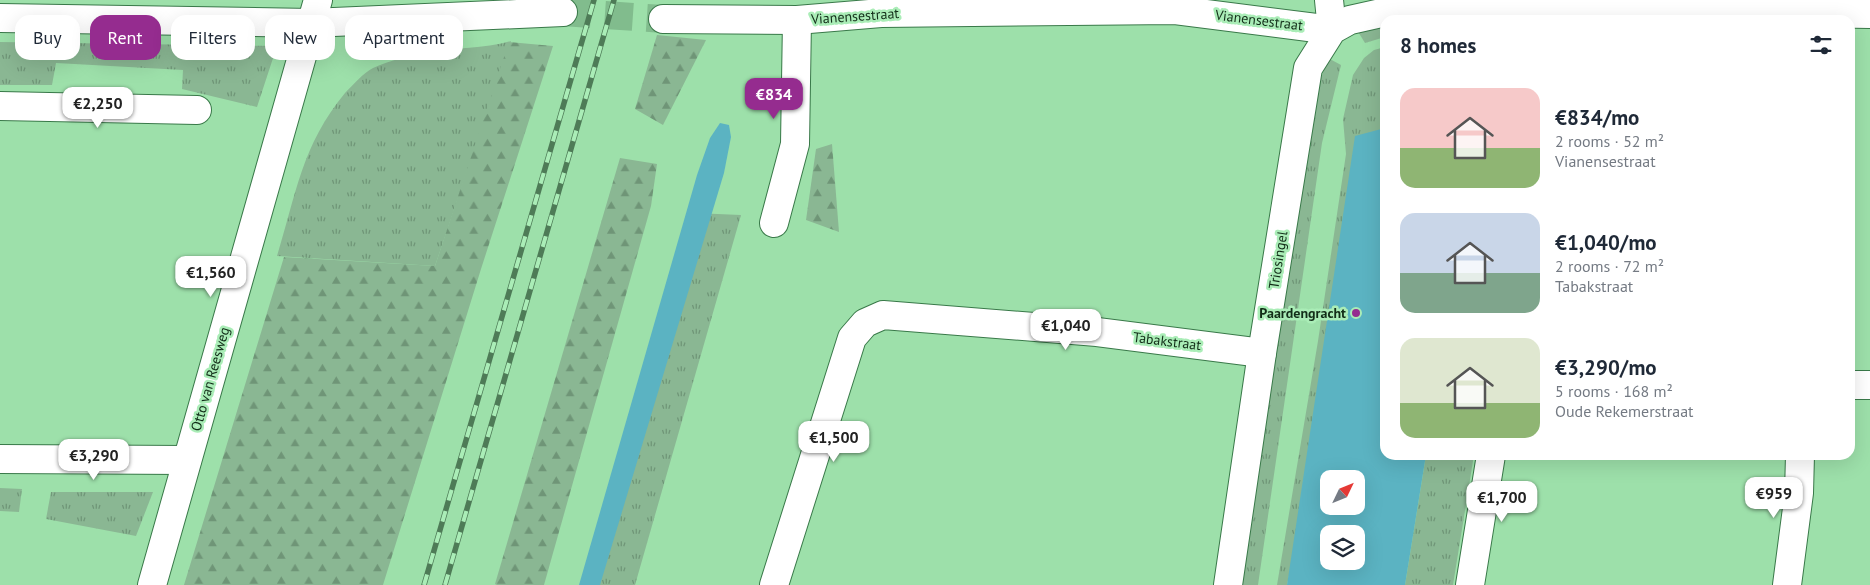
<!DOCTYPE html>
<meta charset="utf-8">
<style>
body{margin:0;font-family:"PT Sans",sans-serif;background:#f2f2f3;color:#1f2937;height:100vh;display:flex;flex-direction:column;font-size:19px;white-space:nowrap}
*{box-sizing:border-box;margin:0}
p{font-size:16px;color:#747a83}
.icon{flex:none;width:28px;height:28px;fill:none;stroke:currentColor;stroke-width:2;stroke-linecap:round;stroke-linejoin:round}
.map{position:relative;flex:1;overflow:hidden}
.side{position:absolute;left:1380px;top:15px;width:475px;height:445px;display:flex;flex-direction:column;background:#fff;border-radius:15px;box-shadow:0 5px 20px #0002}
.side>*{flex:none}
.hud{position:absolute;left:15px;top:15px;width:475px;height:45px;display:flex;gap:10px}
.needle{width:32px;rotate:47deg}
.tools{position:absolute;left:1320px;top:470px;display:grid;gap:10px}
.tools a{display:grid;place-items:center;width:45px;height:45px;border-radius:10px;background:#fff;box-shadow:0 5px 20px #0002;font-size:25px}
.price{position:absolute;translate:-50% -42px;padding:0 11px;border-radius:10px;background:#fff;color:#222;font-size:16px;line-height:32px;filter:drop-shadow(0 1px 2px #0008)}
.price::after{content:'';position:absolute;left:50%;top:30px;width:15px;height:11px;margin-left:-8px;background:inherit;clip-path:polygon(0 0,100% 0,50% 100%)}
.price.selected{background:#952c8f;color:#fff}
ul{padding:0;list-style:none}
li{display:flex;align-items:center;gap:15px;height:125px;padding:0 20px}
li span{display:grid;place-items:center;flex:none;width:140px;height:100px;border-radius:15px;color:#555}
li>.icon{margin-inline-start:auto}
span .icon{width:60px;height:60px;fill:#fffc;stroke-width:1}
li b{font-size:21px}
h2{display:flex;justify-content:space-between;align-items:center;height:60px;padding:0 20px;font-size:21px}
.pill{padding:0 18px;border-radius:15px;background:#fff;box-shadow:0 5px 20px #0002;font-size:18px;line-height:45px}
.pill.selected{background:#952c8f;color:#fff}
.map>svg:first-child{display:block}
.grass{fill:url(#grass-tufts)}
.forest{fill:url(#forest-firs)}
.water{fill:#5bb3c2;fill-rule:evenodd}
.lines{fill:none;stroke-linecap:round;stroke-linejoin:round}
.minor-tunnel{stroke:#81bc8d;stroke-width:28;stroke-dasharray:28 14;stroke-linecap:butt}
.minor-casing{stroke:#397949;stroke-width:30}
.minor{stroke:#fff;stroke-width:28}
.rail-casing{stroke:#4e7b57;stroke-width:5.5}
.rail{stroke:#aaedb7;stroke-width:4;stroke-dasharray:11;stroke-linecap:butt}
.poi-dot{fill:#952c8f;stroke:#aaedb7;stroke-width:2}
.labels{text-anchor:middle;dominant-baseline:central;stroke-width:5;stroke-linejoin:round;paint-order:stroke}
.street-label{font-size:14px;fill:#122d18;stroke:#aaedb7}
.poi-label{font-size:14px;font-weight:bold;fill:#122d18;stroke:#aaedb7;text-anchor:end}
</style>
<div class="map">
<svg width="1870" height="585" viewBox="0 0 1870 585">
<defs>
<pattern id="grass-tufts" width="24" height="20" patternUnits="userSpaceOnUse" patternTransform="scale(1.25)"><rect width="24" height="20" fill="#8ab793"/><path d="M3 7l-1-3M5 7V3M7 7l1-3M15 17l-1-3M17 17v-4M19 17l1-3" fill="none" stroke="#6f9577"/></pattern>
<pattern id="forest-firs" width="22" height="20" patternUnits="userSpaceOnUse" patternTransform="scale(1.25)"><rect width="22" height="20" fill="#8ab793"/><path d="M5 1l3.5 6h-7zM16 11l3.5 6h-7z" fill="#6f9577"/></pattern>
</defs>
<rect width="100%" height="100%" fill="#9de0aa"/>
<g class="grass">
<path d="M 1385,21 L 1385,37 L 1365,43 L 1357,30 Z"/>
<path d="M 511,41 L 435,266 L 277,256 C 296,194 302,145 345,93 C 353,85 363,73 373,68 C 390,60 410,56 428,52 C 456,47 484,49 511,41 Z"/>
<path d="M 0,42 L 277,46 L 257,107 L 182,89 L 183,70 L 56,63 L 52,85 L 0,85 Z"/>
<path d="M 1385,47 L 1385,128 L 1380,129 L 1287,585 L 1277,585 L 1318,341 L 1346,154 L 1343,119 L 1353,75 L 1364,58 L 1374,50 Z"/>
<path d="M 1328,58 L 1341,65 L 1322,143 L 1258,585 L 1239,585 L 1314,99 Z"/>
<path d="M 694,213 L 741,215 L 635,585 L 583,585 Z"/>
<path d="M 1426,455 L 1474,455 L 1453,585 L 1405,585 Z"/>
<path d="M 0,488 L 22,489 L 19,512 L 0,511 Z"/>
<path d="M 51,492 L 153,492 L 136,536 L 46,519 Z"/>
</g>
<g class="forest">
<path d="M 657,35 L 706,40 L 663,125 L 635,109 Z"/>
<path d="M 509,42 L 553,46 L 481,269 L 383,585 L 184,585 L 284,257 L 435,266 Z"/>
<path d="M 832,144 L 839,232 L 806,220 L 816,149 Z"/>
<path d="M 620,158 L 657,164 L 651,206 L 544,585 L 497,585 L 495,584 Z"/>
</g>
<g class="water">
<path d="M 720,123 L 729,125 L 731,137 L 724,173 L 600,585 L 579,585 L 697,175 L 710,138 Z"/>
<path d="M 1385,128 L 1385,455 L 1426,455 L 1405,585 L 1287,585 L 1355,136 ZM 1329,479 L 1356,479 L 1356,506 L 1329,506 ZM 1329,534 L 1356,534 L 1356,561 L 1329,561 Z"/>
</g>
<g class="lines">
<path class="minor-tunnel" d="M 563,12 L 663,19"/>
<g class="minor-casing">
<g id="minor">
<path d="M 1329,0 L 1332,30"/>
<path d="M 0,18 L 311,23 L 563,12"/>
<path d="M 663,19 L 797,20 L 881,13 L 1175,10 L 1332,30"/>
<path d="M 0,106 L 197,110"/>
<path d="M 774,223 L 795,144 L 797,20"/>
<path d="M 1850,385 L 1870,385"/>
<path d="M 0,459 L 187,460"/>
<path d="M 152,585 L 318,0"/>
<path d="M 774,585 L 852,338 L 865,323 L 883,315 L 1097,332 L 1262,353"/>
<path d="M 1228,585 L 1262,353 L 1308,68 L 1332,30 L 1350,20 L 1381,13 L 1551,9 L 1870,14"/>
<path d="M 1470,585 L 1491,455"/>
<path d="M 1787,585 L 1799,493 L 1800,455"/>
</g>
</g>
<use href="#minor" class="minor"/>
<g class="rail-casing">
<g id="rail">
<path d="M 424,585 L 594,0"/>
<path d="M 445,585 L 614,0"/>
</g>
</g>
<use href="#rail" class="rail"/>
</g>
<circle class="poi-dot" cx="1356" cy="313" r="5"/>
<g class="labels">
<g class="street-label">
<text transform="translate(855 16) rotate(-4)">Vianensestraat</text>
<text transform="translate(1259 20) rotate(7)">Vianensestraat</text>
<text transform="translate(1278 260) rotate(-81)">Triosingel</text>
<text transform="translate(1167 341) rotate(7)">Tabakstraat</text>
<text transform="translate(210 379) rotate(-74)">Otto van Reesweg</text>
</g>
<g class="poi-label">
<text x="1346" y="313">Paardengracht</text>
</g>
</g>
</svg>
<div class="tools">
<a><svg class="needle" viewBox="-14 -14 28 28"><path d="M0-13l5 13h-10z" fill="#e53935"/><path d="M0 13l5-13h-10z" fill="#747a83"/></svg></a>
<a><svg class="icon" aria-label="layers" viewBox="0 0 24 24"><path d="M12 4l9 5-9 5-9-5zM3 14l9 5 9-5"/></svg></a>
</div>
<b class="price selected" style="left:774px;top:120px">€834</b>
<b class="price" style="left:98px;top:129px">€2,250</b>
<b class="price" style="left:211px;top:298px">€1,560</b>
<b class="price" style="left:1066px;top:351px">€1,040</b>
<b class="price" style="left:834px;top:463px">€1,500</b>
<b class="price" style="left:94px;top:481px">€3,290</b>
<b class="price" style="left:1774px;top:519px">€959</b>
<b class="price" style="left:1502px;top:523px">€1,700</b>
<div class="hud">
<a class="pill">Buy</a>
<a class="pill selected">Rent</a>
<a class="pill">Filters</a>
<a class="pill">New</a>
<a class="pill">Apartment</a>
</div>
<section class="side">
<h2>8 homes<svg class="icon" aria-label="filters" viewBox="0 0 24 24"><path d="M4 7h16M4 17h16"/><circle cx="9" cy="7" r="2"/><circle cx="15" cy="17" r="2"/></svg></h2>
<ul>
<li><span style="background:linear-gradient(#f6c9c9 60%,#8fb573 0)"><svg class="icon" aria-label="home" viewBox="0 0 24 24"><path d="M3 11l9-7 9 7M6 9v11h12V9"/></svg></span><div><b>€834/mo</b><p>2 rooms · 52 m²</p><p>Vianensestraat</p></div></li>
<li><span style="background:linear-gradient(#c9d6e8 60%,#7fa58c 0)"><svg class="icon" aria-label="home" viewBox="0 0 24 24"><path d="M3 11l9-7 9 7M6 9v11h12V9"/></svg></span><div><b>€1,040/mo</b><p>2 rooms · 72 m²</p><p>Tabakstraat</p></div></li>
<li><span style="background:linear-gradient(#dfe7d0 65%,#8fb573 0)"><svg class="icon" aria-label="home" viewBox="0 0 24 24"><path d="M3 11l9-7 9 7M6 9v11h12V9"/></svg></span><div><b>€3,290/mo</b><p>5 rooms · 168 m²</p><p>Oude Rekemerstraat</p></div></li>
</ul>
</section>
</div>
